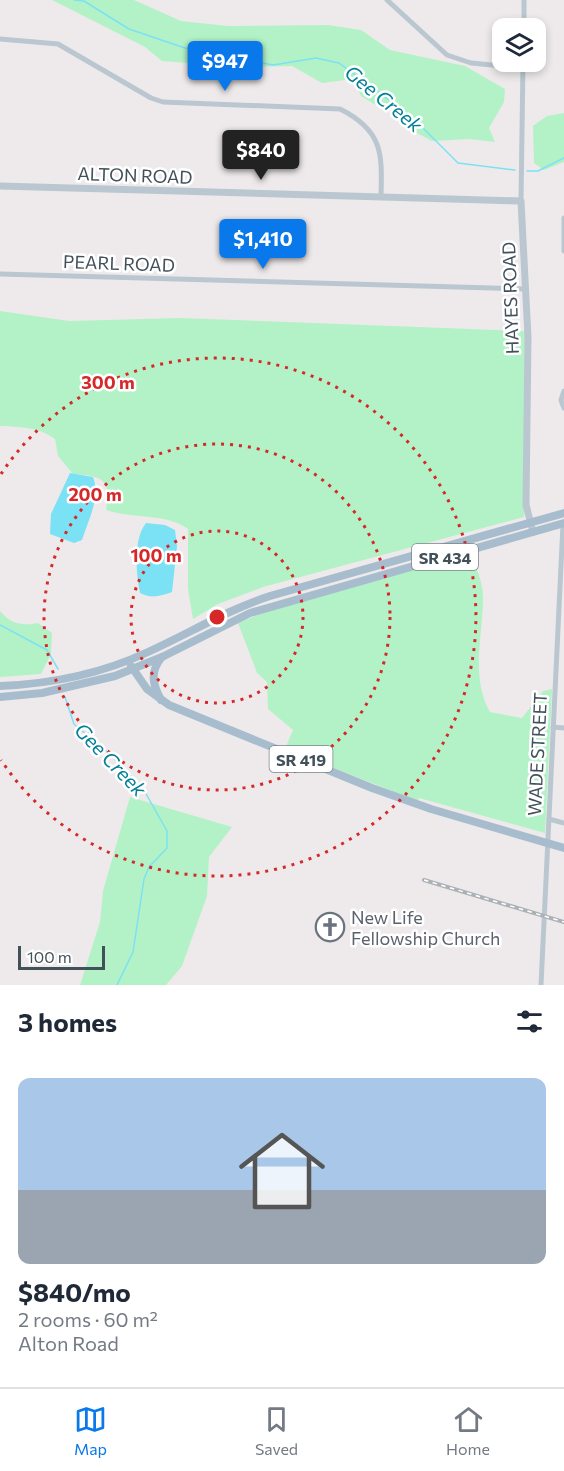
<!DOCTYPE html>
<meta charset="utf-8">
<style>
body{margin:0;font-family:Commissioner,sans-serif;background:#f6f6f7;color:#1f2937;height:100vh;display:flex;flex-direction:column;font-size:22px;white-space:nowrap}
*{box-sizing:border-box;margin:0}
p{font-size:20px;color:#747a83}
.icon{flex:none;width:33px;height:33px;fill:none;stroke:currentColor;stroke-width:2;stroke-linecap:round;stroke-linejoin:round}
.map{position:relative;height:985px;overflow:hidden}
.side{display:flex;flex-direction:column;background:#fff;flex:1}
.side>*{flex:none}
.tools{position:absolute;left:492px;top:18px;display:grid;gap:12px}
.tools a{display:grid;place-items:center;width:54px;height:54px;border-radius:12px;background:#fff;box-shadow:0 3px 9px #0003;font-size:30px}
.scale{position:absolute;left:18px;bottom:15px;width:87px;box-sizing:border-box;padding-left:6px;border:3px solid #42505a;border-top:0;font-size:16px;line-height:21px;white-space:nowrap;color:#42505a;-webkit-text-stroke:4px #fff;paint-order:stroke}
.price{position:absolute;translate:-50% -51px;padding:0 14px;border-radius:6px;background:#0878eb;color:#fff;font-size:20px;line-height:39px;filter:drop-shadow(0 2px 3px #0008)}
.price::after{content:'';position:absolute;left:50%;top:36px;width:18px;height:14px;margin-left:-9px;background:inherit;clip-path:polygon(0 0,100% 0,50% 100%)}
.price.active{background:#222;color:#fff}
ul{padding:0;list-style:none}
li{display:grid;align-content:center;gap:12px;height:318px;padding:0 18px}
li+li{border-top:2px solid #e0e1e3}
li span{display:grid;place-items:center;height:186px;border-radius:12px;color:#555}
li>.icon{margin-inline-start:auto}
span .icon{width:108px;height:108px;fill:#fffc;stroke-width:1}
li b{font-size:26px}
h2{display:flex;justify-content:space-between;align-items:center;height:72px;padding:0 18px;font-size:26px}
.tab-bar{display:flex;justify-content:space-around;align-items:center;height:84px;border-top:2px solid #e0e1e3;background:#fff;font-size:16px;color:#747a83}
.tab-bar a{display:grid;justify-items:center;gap:3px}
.tab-bar .active{color:#0878eb}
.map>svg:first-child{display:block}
.green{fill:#b3f2c7}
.water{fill:#7be1f4}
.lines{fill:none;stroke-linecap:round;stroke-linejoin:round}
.stream{stroke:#7be1f4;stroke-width:1.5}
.minor{stroke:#bac7d0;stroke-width:5}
.tertiary{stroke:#bac7d0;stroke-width:7}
.primary{stroke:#a7bdce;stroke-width:8}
.rail-casing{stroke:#acb1b6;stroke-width:4}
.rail{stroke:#fff;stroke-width:1.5;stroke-dasharray:4.5;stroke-linecap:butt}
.ring{fill:none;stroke:#d62828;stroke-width:3;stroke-dasharray:3 6}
.labels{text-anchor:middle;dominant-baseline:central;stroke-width:5;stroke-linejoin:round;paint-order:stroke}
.shield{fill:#fff;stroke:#7b848c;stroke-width:1.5}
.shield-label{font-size:16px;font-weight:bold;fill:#42505a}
.street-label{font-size:18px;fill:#42505a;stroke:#fff}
.worship-label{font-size:18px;fill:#5b616d;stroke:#fff;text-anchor:start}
.water-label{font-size:20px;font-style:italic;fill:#038097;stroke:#fff}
.centre{fill:#d62828;stroke:#fff;stroke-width:3}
.ring-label{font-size:18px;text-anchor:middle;font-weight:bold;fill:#d62828;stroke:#fff;stroke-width:5;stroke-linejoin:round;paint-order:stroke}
</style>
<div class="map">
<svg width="564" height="985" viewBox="0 0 564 985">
<rect width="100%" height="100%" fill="#eeeaeb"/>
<g class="green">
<path d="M 52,0 L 134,0 L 181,21 L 228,26 L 328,25 L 361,30 L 390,50 L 465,66 L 505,89 L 504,102 L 489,128 L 495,142 L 469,139 L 432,141 L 413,131 L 401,112 L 374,104 L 361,96 L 353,79 L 322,83 L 292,66 L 238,67 L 162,61 L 145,47 Z"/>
<path d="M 564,113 L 564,162 L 544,170 L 534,163 L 533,126 L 547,116 Z"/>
<path d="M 0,311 L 69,321 L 180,318 L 525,331 L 524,517 L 263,587 L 218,604 L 193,619 L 188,589 L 188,529 C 166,513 132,519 106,510 C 111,479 103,476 73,474 L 58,456 L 55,439 C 39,427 20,427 0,426 Z"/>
<path d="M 470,553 C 477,568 484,585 483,602 C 482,639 471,678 490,712 L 522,718 L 543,691 L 552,689 L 545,833 L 419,798 L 418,801 L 285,749 L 293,730 L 268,709 L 267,682 L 257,673 L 238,623 L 264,612 Z"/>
<path d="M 0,611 C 11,624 22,626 38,623 L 52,633 L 51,654 L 41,674 L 0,677 Z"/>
<path d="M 130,797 L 232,827 L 209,857 L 207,896 L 182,966 L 166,985 L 80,985 L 100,922 L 103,891 Z"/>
</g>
<g class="water">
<path d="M 70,473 L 93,477 C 101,498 88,520 82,540 L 74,543 L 50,534 L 51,514 Z"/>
<path d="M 146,523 L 165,525 L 175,530 L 177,546 L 172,592 C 161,596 151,599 140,593 C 136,573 133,539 146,523 Z"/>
</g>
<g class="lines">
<g class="stream">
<path d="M 74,0 L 84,1 L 129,29 L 185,48 L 273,65 L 316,58 L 339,63 L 412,117 L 458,163 L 515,170"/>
<path d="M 527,171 L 538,171 L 564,158"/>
<path d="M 0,625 L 47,650 L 58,669"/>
<path d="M 65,697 L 74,724 L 111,755 L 145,792 L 167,831 L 167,848 L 149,867 L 144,879 L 133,952 L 117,985"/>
</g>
<g class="minor">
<path d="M 387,0 L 447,55 L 471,63 L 523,68"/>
<path d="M 524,28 L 524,0"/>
<path d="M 0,39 L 58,44 L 151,98 L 163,102 L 340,109 C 384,131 382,155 381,197"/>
<path d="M 521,201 L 523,62"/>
<path d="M 564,218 L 564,251"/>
<path d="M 0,274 L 526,289"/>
<path d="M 564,391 L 561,400 L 564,408"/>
<path d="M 553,727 L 564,728"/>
<path d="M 549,819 L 564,823"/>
<path d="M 541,985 L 563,524"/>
</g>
<path class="tertiary" d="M 0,186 L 521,201 L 528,337 L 526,505 L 533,532"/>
<g class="primary">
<path d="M 131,666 L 147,689 L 169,705 L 372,788 L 431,809 L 564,848"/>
<path d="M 0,686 C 50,684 103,673 148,652 C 190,633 227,610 270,596 L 564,513"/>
<path d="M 0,697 L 42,693 L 115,676 L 162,657 L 250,613 L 564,523"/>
<path d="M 161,700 C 153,685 149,672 162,657"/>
</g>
<g class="rail-casing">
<path id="rail" d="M 424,880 L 564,922"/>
</g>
<use href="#rail" class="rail"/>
</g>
<g class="ring">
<circle cx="217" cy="617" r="86"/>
<circle cx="217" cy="617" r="173"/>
<path d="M1 474A259 259 0 1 1 1 760"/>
</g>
<defs>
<g id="church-ring" transform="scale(1.5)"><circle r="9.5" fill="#fff" stroke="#6b7280" stroke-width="1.5"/><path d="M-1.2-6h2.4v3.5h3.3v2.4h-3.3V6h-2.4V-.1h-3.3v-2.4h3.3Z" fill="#6b7280"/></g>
</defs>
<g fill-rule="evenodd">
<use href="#church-ring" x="330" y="927"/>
</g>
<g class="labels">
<g class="shield">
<rect x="412" y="544" width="66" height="26" rx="4.5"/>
<rect x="269.5" y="746" width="63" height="26" rx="4.5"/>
</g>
<g class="shield-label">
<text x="445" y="557">SR 434</text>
<text x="301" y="759">SR 419</text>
</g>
<g class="street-label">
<text transform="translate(135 175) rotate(2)">ALTON ROAD</text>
<text transform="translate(119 263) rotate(2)">PEARL ROAD</text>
<text transform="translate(510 298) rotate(-92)">HAYES ROAD</text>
<text transform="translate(537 754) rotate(-87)">WADE STREET</text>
</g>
<g class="worship-label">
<text x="351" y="917">New Life<tspan x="351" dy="21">Fellowship Church</tspan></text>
</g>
<g class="water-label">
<text transform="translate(384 98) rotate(39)">Gee Creek</text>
<text transform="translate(111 759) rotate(46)">Gee Creek</text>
</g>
</g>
<circle cx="217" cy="617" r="9" class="centre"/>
<g class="ring-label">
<text x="108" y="389">300 m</text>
<text x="95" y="501">200 m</text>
<text x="156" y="562">100 m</text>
</g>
</svg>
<div class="tools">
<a><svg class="icon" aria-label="layers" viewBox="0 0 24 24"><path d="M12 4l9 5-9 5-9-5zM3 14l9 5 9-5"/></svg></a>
</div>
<div class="scale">100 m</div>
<b class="price" style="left:225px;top:92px">$947</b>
<b class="price active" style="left:261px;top:181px">$840</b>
<b class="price" style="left:263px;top:270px">$1,410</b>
</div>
<section class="side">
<h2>3 homes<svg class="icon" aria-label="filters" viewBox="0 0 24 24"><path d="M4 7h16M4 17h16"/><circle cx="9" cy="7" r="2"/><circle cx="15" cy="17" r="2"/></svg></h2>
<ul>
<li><span style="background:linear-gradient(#a9c7e8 60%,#9aa5b1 0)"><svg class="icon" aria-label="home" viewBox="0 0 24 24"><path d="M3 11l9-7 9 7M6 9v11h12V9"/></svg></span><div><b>$840/mo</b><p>2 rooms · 60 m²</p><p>Alton Road</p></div></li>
</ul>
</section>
<nav class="tab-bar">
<a class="active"><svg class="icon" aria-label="map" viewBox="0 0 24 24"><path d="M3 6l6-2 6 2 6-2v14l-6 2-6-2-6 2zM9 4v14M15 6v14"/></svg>Map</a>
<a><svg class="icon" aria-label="saved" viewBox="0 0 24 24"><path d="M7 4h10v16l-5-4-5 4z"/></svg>Saved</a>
<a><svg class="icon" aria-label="home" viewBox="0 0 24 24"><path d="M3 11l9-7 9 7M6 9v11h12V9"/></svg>Home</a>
</nav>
